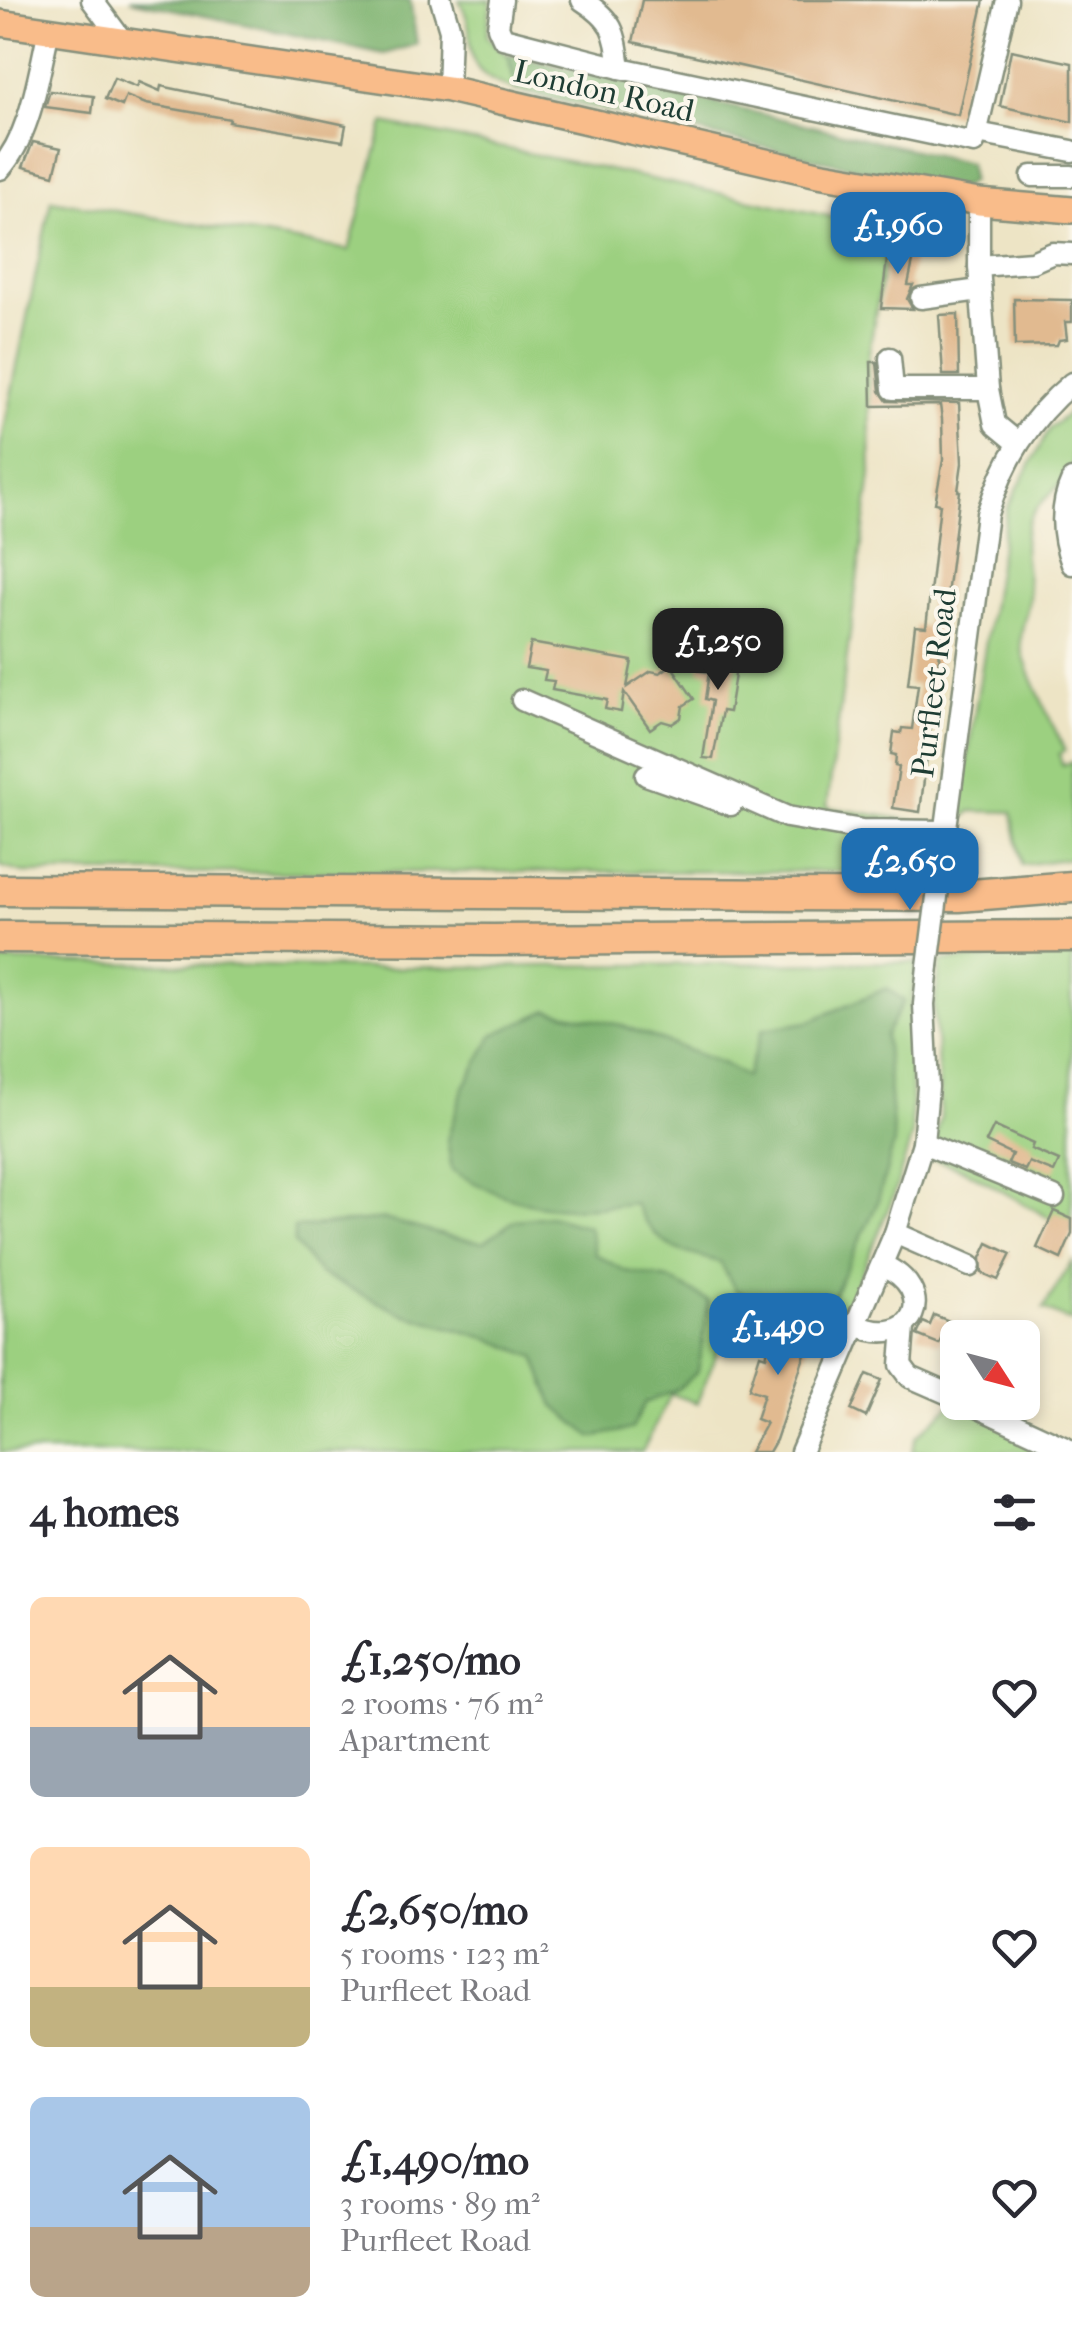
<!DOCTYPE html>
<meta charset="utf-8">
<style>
body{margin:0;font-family:"IM FELL French Canon",serif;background:#f2f2f3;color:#2b2b33;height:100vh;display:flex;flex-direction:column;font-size:38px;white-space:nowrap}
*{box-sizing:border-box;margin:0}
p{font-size:32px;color:#7c7c81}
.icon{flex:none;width:55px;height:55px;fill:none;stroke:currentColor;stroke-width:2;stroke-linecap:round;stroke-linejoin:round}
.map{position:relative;height:1452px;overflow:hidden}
.side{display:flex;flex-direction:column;background:#fff;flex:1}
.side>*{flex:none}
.needle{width:65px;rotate:126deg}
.controls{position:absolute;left:940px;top:1320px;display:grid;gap:20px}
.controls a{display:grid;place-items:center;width:100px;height:100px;border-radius:15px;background:#fff;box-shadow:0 5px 15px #0003;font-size:50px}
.price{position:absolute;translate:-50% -85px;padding:0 22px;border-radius:20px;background:#1f6fb2;color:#fff;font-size:32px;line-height:65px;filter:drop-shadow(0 2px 5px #0008)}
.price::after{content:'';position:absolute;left:50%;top:60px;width:30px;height:22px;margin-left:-15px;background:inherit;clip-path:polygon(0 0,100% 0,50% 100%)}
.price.selected{background:#222;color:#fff}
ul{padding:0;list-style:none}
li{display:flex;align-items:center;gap:30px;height:250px;padding:0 30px}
li span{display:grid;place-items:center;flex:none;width:280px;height:200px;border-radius:15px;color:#555}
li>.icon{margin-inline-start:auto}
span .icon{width:120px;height:120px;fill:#fffc;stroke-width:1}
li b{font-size:42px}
h2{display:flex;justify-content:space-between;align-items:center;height:120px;padding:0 30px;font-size:42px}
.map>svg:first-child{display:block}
.green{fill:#9cd080;stroke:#5e865a;stroke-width:2.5}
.forest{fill:#7db26e;stroke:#4e7851;stroke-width:2.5}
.building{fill:#e1ba90}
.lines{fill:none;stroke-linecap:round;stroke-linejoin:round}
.minor-casing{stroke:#86907c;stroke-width:25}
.major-casing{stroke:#86907c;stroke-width:30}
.highway-casing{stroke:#86907c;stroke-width:35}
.minor{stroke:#fff;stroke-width:20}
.major{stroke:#f9bc8a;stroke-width:25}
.highway{stroke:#f9bc8a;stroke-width:30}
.minor-bridge-casing{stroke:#86907c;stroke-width:25;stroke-linecap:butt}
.minor-bridge{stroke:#fff;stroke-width:20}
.labels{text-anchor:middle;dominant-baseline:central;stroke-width:8;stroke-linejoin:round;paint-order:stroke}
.street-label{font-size:32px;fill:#1f3d34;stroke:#fbf7ec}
</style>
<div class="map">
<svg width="1072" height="1452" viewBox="0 0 1072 1452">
<rect width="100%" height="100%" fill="#fbf7ec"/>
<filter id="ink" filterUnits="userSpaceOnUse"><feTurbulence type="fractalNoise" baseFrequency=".01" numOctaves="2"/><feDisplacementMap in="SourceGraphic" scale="20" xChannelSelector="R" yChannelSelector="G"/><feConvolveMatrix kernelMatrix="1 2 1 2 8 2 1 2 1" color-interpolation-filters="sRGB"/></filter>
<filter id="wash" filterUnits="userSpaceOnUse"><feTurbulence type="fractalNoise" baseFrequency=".0048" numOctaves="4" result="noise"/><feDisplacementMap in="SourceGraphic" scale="40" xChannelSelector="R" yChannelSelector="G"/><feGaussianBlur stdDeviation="2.25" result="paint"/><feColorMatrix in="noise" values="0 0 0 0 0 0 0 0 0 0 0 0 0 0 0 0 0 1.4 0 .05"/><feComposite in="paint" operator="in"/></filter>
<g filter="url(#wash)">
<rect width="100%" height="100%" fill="#ede4c5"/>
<g class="green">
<path d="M 459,0 L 491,0 L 487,36 L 508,57 L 517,91 C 448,67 485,47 459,0 Z"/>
<path d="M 384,123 L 890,229 L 868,358 L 871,475 L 827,807 L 932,824 L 928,871 L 23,873 L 0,866 L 0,449 L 51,200 L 349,250 Z"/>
<path d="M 1072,410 L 1072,474 C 1019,521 1020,524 1029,591 C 1031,608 1019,627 1021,644 C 1022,664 1055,728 1065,751 L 1059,754 L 1062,765 L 1072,762 L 1072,858 L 1022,865 L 1012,812 L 971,811 L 957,824 L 1007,508 L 1050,428 Z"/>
<path d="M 1072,953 L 1072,1231 L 965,1170 L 930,1158 L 941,1116 L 934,1007 L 941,961 Z"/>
<path d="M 0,961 L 365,968 L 917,962 L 910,1012 L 912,1135 L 894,1195 L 835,1336 L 736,1304 L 697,1403 L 671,1394 L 642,1452 L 0,1452 Z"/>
<path d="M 1072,1262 L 1072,1322 L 1043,1309 Z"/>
<path d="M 954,1402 L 1066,1452 L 912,1452 L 917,1436 Z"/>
</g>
<g class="forest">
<path d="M 130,0 L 410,0 L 417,44 L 384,54 Z"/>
<path d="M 508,54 L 969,163 L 971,181 L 957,191 L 517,91 Z"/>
<path d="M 887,988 L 904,1001 L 885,1035 L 894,1143 L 877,1204 L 827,1308 L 805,1315 L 736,1291 L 720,1262 C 674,1250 658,1248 634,1203 C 560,1213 517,1210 452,1170 L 447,1140 L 463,1089 L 493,1035 L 548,1010 L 621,1025 L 724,1064 L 746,1077 L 763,1029 L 808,1022 Z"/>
<path d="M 550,1216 L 589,1227 L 595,1254 L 626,1271 L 669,1279 L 709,1301 L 698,1371 L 678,1389 L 645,1403 L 632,1429 L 592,1437 L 554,1406 L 535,1357 L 490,1339 L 403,1314 L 320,1274 L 294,1243 L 294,1228 L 384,1219 L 450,1237 L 484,1242 L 515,1220 Z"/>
</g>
<g id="blocks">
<g class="building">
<path d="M 642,0 L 984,0 L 958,115 L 633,42 Z"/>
<path d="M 1011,50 L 1072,63 L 1072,122 L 1000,106 Z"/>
<path d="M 114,78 L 137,87 L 139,82 L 160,91 L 161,86 L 346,125 L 343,141 L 229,122 L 230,119 L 146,104 L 126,96 L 122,106 L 105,99 Z"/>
<path d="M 50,91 L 94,96 L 92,113 L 45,107 Z"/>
<path d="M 33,142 L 61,148 L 54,175 L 23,167 Z"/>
<path d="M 889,242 L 916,247 L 908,285 L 913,285 L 907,299 L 913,309 L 881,308 Z"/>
<path d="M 1014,299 L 1072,300 L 1072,322 L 1065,322 L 1067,339 L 1059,340 L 1057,345 L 1015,346 Z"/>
<path d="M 958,314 L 959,375 L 943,375 L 939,315 Z"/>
<path d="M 871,362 L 877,362 L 880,391 L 887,401 L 959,403 L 962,463 L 958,491 L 960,491 L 920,812 L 893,808 L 899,767 L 895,766 L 896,755 L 891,754 L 894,732 L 901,733 L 902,728 L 912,729 L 918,685 L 908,684 L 915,626 L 926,627 L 929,602 L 940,504 L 935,503 L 943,460 L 942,419 L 940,405 L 872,406 Z"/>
<path d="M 531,643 L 632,661 L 627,687 L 651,671 L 660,673 L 671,665 L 694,699 L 683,706 L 681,718 L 672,724 L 662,721 L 650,729 L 624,692 L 621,712 L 605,709 L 607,700 L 552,690 L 554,681 L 544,680 L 546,671 L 526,668 Z"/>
<path d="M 702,654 L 738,656 L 729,712 L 722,711 L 713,759 L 703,758 L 712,701 L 705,699 L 709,672 L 699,671 Z"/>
<path d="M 994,1126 L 1033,1144 L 1031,1149 L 1059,1161 L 1054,1172 L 1029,1162 L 1025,1170 L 1008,1163 L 1012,1154 L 986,1142 Z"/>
<path d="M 1054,1211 L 1072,1219 L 1072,1234 L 1061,1259 L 1037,1248 Z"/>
<path d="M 988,1243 L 1011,1254 L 998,1280 L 982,1273 L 981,1258 Z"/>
<path d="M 934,1315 L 962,1326 L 956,1340 L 943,1335 L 939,1344 L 917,1335 L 923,1322 L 930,1325 Z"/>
<path d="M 778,1318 L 813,1330 L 776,1440 L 769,1452 L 750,1452 L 766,1423 L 756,1419 L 764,1394 L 749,1389 L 760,1354 L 766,1356 Z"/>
<path d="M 867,1374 L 882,1380 L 866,1417 L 851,1410 Z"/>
</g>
</g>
</g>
<g filter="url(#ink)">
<use href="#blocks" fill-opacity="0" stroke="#86907c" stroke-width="2.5"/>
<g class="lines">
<g class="minor-casing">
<g id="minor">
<path d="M 92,0 L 121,39"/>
<path d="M 441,0 L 450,30 L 448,89"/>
<path d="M 502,0 L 498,27 L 503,38 L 515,41 L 620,68 L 974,143 L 1007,0"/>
<path d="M 582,0 C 614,21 615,31 620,68"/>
<path d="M 977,133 L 1072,151"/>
<path d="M 0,169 C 32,133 38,75 49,30"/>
<path d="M 1032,176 L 1072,176"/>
<path d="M 979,202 L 979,266 L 988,389 L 995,424 L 1018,443"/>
<path d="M 979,266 L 1032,262 L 1053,253 L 1072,254"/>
<path d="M 921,298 L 980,290"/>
<path d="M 890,358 L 893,389 L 988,389"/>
<path d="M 1072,480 C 1059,508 1061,535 1072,564"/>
<path d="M 522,700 L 787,817 L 862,830 L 945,831"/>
<path d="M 646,775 L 731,805"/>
<path d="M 941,866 L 987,514 C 1004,461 1029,419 1072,383"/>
<path d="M 923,1143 L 1054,1197"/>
<path d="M 895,1233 L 970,1266"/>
<path d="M 856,1325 C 914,1351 940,1290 882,1265"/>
<path d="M 904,1327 L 901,1365 L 910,1377 L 958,1398"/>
<path d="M 966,1402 L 1072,1451"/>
<path d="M 801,1452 L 895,1233 L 923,1143 L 928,1087 L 924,1004 L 928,966"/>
</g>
</g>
<g class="major-casing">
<path id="major" d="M 0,23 L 448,89 L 818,174 L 979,202 L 1072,210"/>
</g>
<g class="highway-casing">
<g id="highway">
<path d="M 0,890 L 959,896 L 1072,887"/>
<path d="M 0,937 L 493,940 L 1072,936"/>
</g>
</g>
<use href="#minor" class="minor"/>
<use href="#major" class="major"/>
<use href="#highway" class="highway"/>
<g class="minor-bridge-casing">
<path id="minor-bridge" d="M 928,966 L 941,866"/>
</g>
<use href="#minor-bridge" class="minor-bridge"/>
</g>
</g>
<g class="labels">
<g class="street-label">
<text transform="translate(604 91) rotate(13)">London Road</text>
<text transform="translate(934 683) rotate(-83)">Purfleet Road</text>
</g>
</g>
</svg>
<div class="controls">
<a><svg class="needle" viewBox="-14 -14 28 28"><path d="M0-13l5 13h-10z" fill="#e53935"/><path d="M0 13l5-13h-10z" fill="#7c7c81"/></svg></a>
</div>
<b class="price" style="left:898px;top:277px">£1,960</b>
<b class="price selected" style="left:718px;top:693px">£1,250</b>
<b class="price" style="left:910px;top:913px">£2,650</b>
<b class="price" style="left:778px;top:1378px">£1,490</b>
</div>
<section class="side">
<h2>4 homes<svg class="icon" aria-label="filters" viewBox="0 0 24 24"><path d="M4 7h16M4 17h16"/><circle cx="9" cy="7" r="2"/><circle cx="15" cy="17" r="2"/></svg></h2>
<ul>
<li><span style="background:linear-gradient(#ffd9b3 65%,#9aa5b1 0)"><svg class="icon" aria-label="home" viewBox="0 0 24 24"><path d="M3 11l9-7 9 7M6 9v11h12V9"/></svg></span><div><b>£1,250/mo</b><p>2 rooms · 76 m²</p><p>Apartment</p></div><svg class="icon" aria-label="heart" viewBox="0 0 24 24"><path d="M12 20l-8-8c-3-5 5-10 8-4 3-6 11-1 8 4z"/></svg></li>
<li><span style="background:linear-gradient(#ffd9b3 70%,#c2b280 0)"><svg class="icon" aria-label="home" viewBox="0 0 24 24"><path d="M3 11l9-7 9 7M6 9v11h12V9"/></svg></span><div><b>£2,650/mo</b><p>5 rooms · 123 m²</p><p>Purfleet Road</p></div><svg class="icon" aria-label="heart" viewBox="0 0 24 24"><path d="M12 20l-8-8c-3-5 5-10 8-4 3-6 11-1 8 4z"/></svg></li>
<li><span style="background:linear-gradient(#a9c7e8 65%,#b9a48a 0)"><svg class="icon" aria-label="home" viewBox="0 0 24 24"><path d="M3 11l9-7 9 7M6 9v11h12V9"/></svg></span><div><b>£1,490/mo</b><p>3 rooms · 89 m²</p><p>Purfleet Road</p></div><svg class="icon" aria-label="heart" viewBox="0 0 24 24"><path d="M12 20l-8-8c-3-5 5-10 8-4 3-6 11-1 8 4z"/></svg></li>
</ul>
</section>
